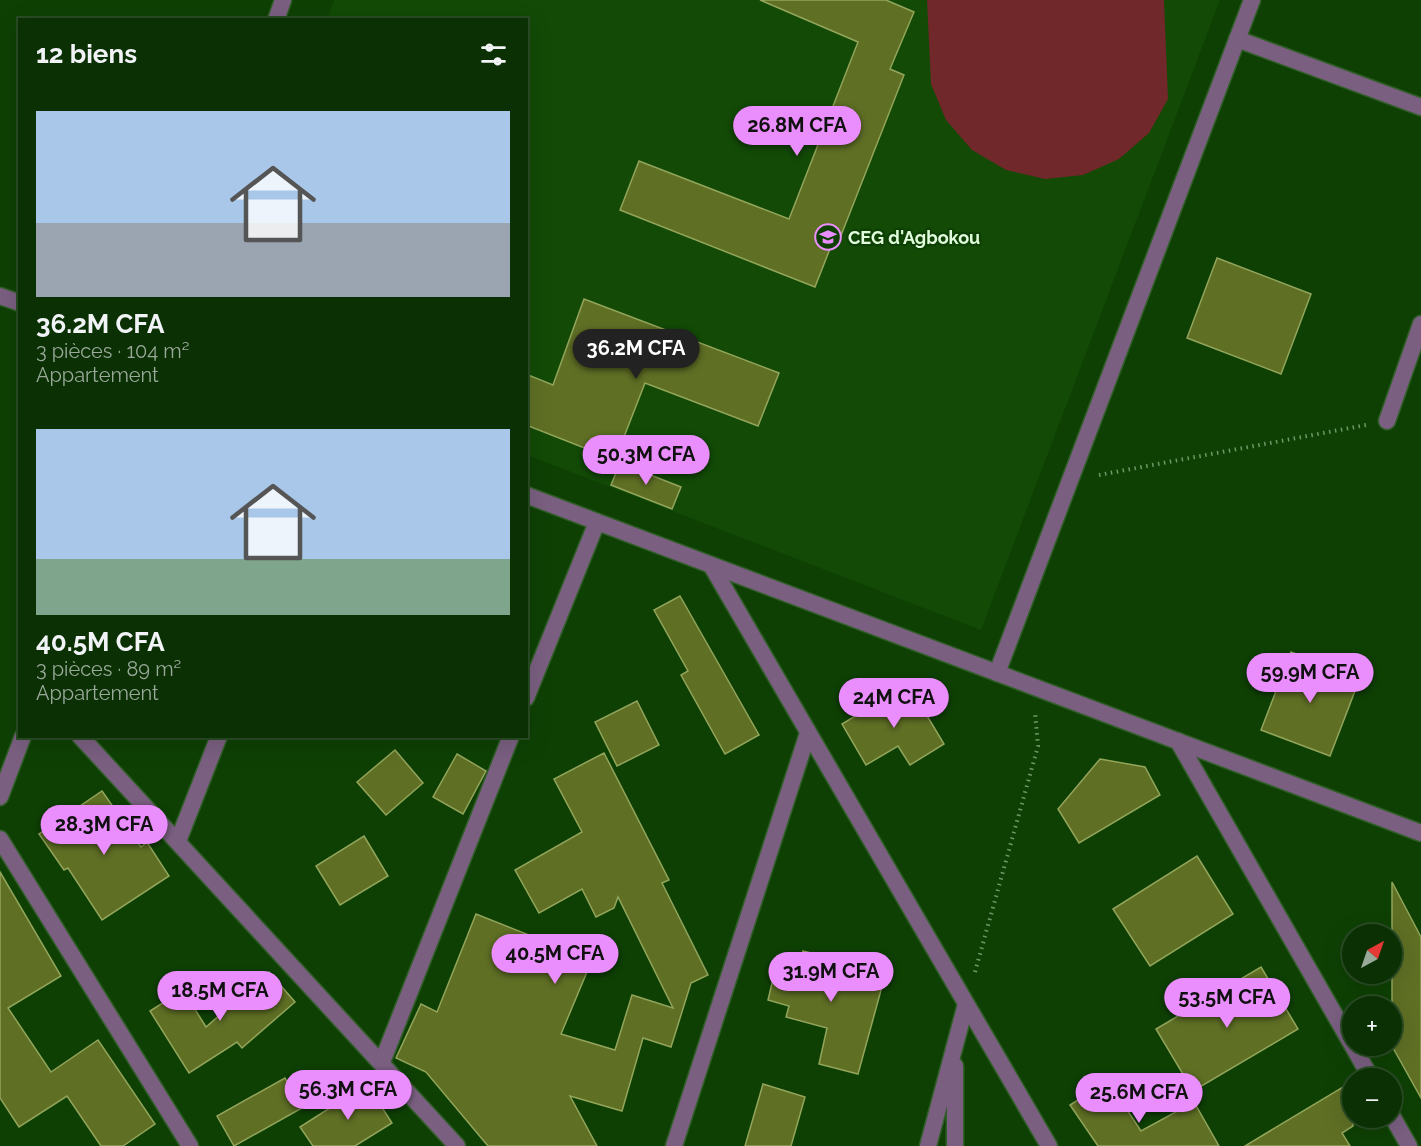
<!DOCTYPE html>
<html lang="fr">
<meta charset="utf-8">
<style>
body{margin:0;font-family:Raleway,sans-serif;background:#183c12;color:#f1f3f6;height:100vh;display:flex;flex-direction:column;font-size:22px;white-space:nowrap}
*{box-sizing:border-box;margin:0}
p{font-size:20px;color:#99a99a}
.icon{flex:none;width:33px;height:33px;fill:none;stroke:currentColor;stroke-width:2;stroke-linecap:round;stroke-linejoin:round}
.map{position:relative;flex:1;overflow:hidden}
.side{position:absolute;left:18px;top:18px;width:510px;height:720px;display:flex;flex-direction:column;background:#0a3003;border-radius:0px;box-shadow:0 6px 24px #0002,0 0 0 2px #2a4b25}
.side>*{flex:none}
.needle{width:39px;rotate:40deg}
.fabs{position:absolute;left:1342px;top:924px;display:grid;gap:12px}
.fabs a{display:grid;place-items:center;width:60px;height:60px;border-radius:50%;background:#0a3003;box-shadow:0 6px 24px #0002,0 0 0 2px #2a4b25;font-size:30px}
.price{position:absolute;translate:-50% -51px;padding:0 14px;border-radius:21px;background:#ea8dfd;color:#111;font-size:20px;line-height:39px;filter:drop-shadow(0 2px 3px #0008)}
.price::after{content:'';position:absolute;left:50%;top:36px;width:18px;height:14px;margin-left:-9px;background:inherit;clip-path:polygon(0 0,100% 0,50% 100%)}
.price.on{background:#222;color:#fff}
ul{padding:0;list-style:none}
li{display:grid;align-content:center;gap:12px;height:318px;padding:0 18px}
li span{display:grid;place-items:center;height:186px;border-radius:0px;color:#555}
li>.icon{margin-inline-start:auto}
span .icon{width:108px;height:108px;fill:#fffc;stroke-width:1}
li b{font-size:26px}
h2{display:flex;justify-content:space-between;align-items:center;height:72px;padding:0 18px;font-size:26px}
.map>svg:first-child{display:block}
.built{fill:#124a06}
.green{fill:#71282b}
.building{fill:#5f6f24;stroke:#92a55b;stroke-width:1.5}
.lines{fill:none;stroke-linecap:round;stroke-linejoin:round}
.minor-casing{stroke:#305e27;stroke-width:19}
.path{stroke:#6f9767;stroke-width:4;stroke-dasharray:1.5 4.5;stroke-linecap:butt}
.minor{stroke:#7a5f80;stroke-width:16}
.labels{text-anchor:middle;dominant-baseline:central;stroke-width:4.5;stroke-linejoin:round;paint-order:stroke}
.poi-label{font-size:18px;font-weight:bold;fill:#e2fddd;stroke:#0e4004;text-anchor:start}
</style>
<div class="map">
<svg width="1421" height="1146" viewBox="0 0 1421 1146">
<rect width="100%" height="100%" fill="#0e4004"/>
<path class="built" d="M 334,0 L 1220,0 L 981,630 L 527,455 L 526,20 L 327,20 Z"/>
<path class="green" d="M 927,0 L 1164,0 L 1168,99 L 1149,133 L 1119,159 L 1083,175 L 1045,179 L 1006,170 L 972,150 L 946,120 L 931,84 Z"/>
<g class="building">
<path d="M 760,0 L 886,0 L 914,12 L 890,69 L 904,75 L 840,238 L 835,236 L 815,287 L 620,210 L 639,161 L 789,219 L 858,42 Z"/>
<path d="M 1217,258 L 1311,294 L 1281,374 L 1187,338 Z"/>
<path d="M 584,299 L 779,373 L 758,426 L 645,383 L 615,460 L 526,425 L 526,374 L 553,385 Z"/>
<path d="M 620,463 L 681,487 L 672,509 L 611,485 Z"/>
<path d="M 680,596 L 759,735 L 725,754 L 681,675 L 688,671 L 654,610 Z"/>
<path d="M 1291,652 L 1360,678 L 1330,756 L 1261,730 Z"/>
<path d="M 908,684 L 944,744 L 910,765 L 898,746 L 866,765 L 842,724 Z"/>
<path d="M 637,701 L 659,745 L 617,766 L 595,722 Z"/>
<path d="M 395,750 L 423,783 L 386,815 L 357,782 Z"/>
<path d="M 604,753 L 669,880 L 662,883 L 708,975 L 691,983 L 671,1047 L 643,1038 L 622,1111 L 570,1096 L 597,1146 L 488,1146 L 426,1072 L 396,1058 L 421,1004 L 437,1012 L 476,914 L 592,960 L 561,1034 L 615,1050 L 632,995 L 673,1008 L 618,897 L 614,908 L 596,917 L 582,889 L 539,913 L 515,870 L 582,832 L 554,779 Z"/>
<path d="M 457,754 L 486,771 L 463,814 L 433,797 Z"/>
<path d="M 1100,759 L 1145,767 L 1160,795 L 1079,843 L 1058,809 Z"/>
<path d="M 102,791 L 141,847 L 147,842 L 169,876 L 102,920 L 68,868 L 64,870 L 39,834 Z"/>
<path d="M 364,836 L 388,876 L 340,905 L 316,866 Z"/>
<path d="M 1197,856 L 1233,914 L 1150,966 L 1113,909 Z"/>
<path d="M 0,872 L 61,976 L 8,1008 L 51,1072 L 98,1040 L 155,1124 L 123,1146 L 101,1146 L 67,1096 L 19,1127 L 0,1098 Z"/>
<path d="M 1392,882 L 1421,937 L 1421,1098 L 1392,1046 Z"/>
<path d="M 803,951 L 886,972 L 858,1074 L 819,1064 L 827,1028 L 786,1017 L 789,1006 L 768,1000 L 778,958 L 800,964 Z"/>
<path d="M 1261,967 L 1298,1029 L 1193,1091 L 1156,1029 Z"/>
<path d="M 269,972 L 295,1002 L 242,1048 L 237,1042 L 189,1073 L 150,1011 L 183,990 L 206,1027 Z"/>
<path d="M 285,1078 L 302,1108 L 234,1146 L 217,1116 Z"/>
<path d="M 1108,1081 L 1141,1131 L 1194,1102 L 1219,1146 L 1098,1146 L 1070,1105 Z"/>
<path d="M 1353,1081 L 1353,1126 L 1342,1133 L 1350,1146 L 1245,1146 Z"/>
<path d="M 367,1084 L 392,1123 L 355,1146 L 313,1146 L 300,1127 Z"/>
<path d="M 763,1084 L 805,1097 L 791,1146 L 745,1146 Z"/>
</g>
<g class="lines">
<g class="minor-casing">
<g id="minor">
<path d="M 276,20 L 283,0"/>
<path d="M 1237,39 L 1421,107"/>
<path d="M 0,296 L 20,303"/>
<path d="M 1387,421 L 1421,324"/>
<path d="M 526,495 L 1421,833"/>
<path d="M 711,565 L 1049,1146"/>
<path d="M 997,673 L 1252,0"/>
<path d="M 526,698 L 597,522"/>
<path d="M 80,736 L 457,1146"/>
<path d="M 1178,741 L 1371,1078"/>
<path d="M 0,797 L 23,736"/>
<path d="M 0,839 L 190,1146"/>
<path d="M 178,841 L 219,736"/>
<path d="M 382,1062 L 511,736"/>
<path d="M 955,1066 L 955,1146"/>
<path d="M 1392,1116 L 1409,1146"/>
<path d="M 674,1146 L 808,733"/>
<path d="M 928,1146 L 966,1004"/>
</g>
</g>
<g class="path">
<path d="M 1099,475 L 1366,425"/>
<path d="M 975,972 L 1038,746 L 1035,712"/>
</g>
<use href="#minor" class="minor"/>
</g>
<defs>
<g id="university-ring" transform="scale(1.35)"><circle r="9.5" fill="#0e4004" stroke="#ea8dfd" stroke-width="1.5"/><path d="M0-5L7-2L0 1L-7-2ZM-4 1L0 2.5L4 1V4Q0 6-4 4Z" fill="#ea8dfd"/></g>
</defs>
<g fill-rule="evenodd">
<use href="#university-ring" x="828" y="237"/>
</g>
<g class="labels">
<g class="poi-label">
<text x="848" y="237">CEG d'Agbokou</text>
</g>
</g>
</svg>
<div class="fabs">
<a><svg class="needle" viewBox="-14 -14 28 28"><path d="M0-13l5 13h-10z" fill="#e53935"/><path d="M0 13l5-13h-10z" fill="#99a99a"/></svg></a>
<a>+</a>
<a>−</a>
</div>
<b class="price" style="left:797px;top:157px">26.8M CFA</b>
<b class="price on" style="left:636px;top:380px">36.2M CFA</b>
<b class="price" style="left:646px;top:486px">50.3M CFA</b>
<b class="price" style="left:1310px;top:704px">59.9M CFA</b>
<b class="price" style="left:894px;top:729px">24M CFA</b>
<b class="price" style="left:104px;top:856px">28.3M CFA</b>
<b class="price" style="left:555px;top:985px">40.5M CFA</b>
<b class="price" style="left:831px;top:1003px">31.9M CFA</b>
<b class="price" style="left:220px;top:1022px">18.5M CFA</b>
<b class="price" style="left:1227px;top:1029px">53.5M CFA</b>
<b class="price" style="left:348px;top:1121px">56.3M CFA</b>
<b class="price" style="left:1139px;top:1124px">25.6M CFA</b>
<section class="side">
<h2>12 biens<svg class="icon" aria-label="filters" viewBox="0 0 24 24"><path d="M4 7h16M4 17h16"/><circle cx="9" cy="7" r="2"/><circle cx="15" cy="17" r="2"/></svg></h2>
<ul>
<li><span style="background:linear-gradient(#a9c7e8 60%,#9aa5b1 0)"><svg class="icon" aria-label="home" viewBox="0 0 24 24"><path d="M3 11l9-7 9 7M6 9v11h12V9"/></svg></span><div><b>36.2M CFA</b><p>3 pièces · 104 m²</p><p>Appartement</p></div></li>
<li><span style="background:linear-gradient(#a9c7e8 70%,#7fa58c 0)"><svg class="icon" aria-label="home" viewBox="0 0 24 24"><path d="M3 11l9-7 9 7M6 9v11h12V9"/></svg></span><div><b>40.5M CFA</b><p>3 pièces · 89 m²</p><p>Appartement</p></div></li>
</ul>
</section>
</div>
